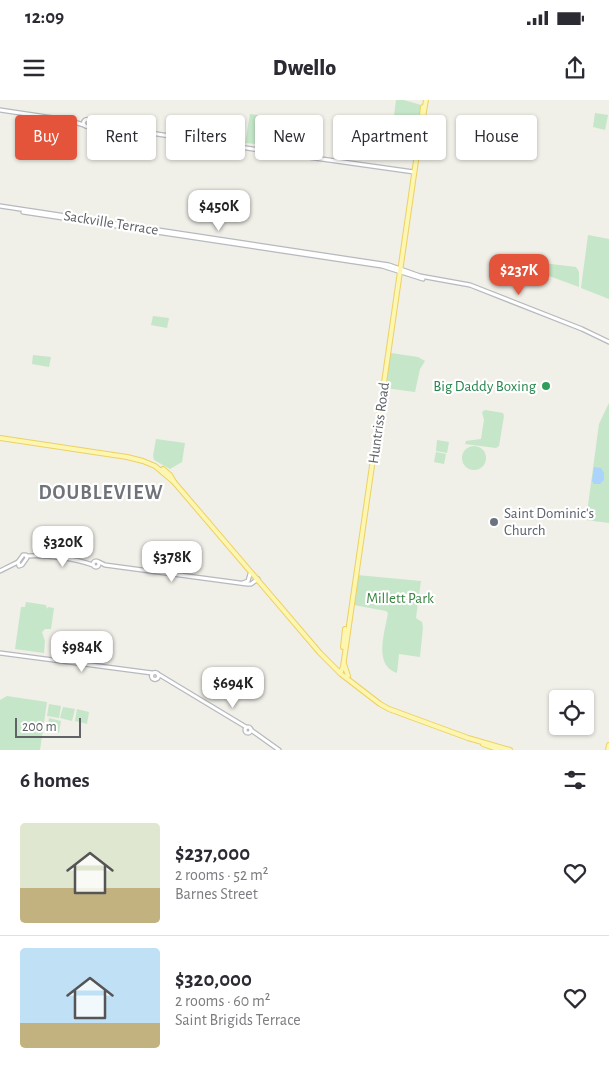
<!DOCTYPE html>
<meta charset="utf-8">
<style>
body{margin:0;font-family:"Alegreya Sans",sans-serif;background:#f2f2f3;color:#2b2b33;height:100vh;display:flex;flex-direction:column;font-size:19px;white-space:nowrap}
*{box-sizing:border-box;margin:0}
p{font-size:16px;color:#7c7c81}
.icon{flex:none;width:28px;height:28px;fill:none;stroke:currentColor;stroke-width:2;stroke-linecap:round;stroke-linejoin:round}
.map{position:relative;height:650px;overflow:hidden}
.details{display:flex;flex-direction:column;background:#fff;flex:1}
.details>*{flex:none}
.hud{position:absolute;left:15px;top:15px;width:580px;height:45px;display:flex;gap:10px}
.controls{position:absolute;left:549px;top:590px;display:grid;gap:10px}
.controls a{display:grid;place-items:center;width:45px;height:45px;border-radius:5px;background:#fff;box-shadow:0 1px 4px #0004;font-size:25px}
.scale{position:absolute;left:15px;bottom:12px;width:66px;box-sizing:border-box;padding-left:5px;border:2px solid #5f6267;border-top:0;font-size:14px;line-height:18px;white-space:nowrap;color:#5f6267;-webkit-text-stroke:4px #fff;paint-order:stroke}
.price{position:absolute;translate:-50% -42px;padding:0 11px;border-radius:10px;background:#fff;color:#222;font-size:16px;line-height:32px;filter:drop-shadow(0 1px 2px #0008)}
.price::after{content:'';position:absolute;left:50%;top:30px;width:15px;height:11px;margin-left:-8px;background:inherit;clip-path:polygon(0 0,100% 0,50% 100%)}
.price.selected{background:#e4543a;color:#fff}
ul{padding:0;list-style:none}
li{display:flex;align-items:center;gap:15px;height:125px;padding:0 20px}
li+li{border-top:1px solid #e1e1e2}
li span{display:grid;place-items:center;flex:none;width:140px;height:100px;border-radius:5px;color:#555}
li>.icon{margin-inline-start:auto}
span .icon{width:60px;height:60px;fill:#fffc;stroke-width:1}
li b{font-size:21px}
h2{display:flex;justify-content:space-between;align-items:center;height:60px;padding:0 20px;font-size:21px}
.chip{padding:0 18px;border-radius:5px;background:#fff;box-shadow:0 1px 4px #0004;font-size:18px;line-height:45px}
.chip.selected{background:#e4543a;color:#fff}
.status{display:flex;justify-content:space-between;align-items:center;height:35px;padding:0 25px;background:#fff;direction:ltr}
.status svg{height:14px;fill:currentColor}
header{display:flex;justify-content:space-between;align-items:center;height:65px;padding:0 20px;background:#fff;font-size:22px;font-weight:800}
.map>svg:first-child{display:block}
.green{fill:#c5e6c8}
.water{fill:#acd3fc}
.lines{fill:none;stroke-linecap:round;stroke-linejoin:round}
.secondary-casing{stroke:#b6b9be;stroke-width:5.5}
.primary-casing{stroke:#edd164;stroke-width:6}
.secondary{stroke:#fff;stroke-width:3}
.primary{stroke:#fcf6b0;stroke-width:4}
.leisure-dot{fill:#2e9e5b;stroke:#fff;stroke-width:2}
.worship-dot{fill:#6b7280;stroke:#fff;stroke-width:2}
.labels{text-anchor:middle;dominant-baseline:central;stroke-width:4.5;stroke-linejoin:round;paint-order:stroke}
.street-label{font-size:15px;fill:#5f6267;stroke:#fff}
.leisure-label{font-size:15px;fill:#27864d;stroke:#fff;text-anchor:end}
.worship-label{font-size:15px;fill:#5b616d;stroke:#fff;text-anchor:start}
.park-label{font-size:15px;fill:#398441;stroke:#fff}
.district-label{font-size:20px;font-weight:bold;letter-spacing:1px;fill:#707479;stroke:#fff}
</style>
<div class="status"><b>12:09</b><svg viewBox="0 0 49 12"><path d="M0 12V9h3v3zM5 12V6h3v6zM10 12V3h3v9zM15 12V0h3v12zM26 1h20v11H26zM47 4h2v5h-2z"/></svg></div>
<header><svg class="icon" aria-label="menu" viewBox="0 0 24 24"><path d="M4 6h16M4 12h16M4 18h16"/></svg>Dwello<svg class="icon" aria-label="share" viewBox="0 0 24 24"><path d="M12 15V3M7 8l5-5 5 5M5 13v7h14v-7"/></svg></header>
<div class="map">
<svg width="609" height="650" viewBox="0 0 609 650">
<rect width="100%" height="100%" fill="#f0efe8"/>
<g class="green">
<path d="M 396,0 L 404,0 L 421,5 L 416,35 L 414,37 L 393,34 L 392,32 Z"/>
<path d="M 595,13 L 608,15 L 605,30 L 593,27 Z"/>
<path d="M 250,14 L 272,17 L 269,42 L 266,45 L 245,43 Z"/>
<path d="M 588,135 L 609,139 L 609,199 L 581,188 Z"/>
<path d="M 543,163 L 576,167 L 579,172 L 579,187 L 541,173 Z"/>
<path d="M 532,176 L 524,185 L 503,183 L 504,179 L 519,179 Z"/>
<path d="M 153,216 L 169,218 L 167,228 L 151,225 Z"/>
<path d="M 391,253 L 418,257 L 425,261 L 420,269 L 415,292 L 385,288 Z"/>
<path d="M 33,255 L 51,257 L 49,267 L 32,264 Z"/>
<path d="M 609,303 L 609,423 L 586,420 L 599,324 Z"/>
<path d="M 485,310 L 503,313 L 504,316 L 499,346 L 496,348 L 465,344 L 466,341 L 481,339 L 484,320 L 482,312 Z"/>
<path d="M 156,339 L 185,343 L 182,362 L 170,369 L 154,360 L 153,356 Z"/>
<path d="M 437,340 L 449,342 L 447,353 L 436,351 Z"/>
<circle cx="474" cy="358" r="12"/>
<path d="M 436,352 L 446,354 L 444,364 L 434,362 Z"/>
<path d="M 357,475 L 421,481 L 416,518 L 422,522 L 423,527 L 420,557 L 399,554 L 397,573 C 373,565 385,532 388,513 L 386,511 L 354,505 Z"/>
<path d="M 26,502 L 46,505 L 47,509 L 48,507 L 54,508 L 51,529 L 45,529 L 42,532 L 45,541 L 44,553 L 15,549 L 21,507 L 25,507 Z"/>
<path d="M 7,596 L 47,602 L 40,650 L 0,650 L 0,600 Z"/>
<path d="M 49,604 L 61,606 L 59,618 L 47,616 Z"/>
<path d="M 63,607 L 75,609 L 72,621 L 60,618 Z"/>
<path d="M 77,609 L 89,612 L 87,624 L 75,621 Z"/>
<path d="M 49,618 L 61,621 L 59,633 L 47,630 Z"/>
</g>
<path class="water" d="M 594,367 L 601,368 L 604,373 L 604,380 L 600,384 L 594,384 L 592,381 Z"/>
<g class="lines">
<g class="secondary-casing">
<g id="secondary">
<path d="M 0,10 L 67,20 L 84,25"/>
<circle cx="87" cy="23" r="3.5"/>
<path d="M 89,26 L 106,26 L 265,51"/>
<circle cx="269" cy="51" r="3.5"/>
<path d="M 272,52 L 414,72"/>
<path d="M 0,106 L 389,165 L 420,176 L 470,185 L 582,229 L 609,242"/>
<path d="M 23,112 L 382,166 L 423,179"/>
<path d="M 23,455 L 26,455 L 27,458 L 22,465 L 19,466 L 18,462 Z"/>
<path d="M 27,456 C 47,455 73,458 93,465"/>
<circle cx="96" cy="464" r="3"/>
<path d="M 99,462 L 105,465 L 247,484 L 251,484 L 258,479"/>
<path d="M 0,471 L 18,462"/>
<path d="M 243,483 L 248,481 L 250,474"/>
<path d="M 0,553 L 152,573"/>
<circle cx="155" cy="576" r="3.5"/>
<path d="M 158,574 L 246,627"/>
<circle cx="248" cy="630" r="3"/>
<path d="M 251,630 L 279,650"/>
</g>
</g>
<g class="primary-casing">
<g id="primary">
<path d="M 421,24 L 423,7"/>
<path d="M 0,338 L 127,357 L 143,361 L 155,366 L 174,382 L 320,553 L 341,574 L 380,604 L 389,609 L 468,638 L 510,650"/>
<path d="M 163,369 L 170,375 L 174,382"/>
<path d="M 343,547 L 345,529"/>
<path d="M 344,564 L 348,576"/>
<path d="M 340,573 L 343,567 L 347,539 L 419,40 L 426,0"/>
<path d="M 483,644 L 500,650"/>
<path d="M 608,650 L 609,645"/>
</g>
</g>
<use href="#secondary" class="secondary"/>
<use href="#primary" class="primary"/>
</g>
<circle class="leisure-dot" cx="546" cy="286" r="5"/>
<circle class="worship-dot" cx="494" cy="422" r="5"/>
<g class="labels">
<g class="street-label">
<text transform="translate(111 123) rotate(9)">Sackville Terrace</text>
<text transform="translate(379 323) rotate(-82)">Huntriss Road</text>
</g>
<g class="leisure-label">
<text x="536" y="286">Big Daddy Boxing</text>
</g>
<g class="worship-label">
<text x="504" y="413">Saint Dominic's<tspan x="504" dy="17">Church</tspan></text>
</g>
<g class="park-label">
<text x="400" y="498">Millett Park</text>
</g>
<g class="district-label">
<text x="101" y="393">DOUBLEVIEW</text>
</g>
</g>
</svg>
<div class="controls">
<a><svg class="icon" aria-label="locate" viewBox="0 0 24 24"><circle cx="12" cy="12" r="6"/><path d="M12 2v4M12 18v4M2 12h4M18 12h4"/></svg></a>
</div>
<div class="scale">200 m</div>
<b class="price" style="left:219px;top:132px">$450K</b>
<b class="price selected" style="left:519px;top:196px">$237K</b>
<b class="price" style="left:63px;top:468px">$320K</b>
<b class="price" style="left:172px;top:483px">$378K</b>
<b class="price" style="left:82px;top:573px">$984K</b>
<b class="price" style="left:233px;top:609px">$694K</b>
<div class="hud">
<a class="chip selected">Buy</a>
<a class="chip">Rent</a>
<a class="chip">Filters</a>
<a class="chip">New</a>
<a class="chip">Apartment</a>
<a class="chip">House</a>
</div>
</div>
<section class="details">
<h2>6 homes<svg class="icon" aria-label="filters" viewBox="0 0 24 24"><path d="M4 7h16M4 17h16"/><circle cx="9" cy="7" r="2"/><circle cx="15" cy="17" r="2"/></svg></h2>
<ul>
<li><span style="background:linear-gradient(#dfe7d0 65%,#c2b280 0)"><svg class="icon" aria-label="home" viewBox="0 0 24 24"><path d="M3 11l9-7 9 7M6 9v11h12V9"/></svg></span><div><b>$237,000</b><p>2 rooms · 52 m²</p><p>Barnes Street</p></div><svg class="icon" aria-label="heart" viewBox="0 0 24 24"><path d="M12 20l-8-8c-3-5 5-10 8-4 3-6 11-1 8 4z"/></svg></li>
<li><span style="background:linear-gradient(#bfe0f5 75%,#c2b280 0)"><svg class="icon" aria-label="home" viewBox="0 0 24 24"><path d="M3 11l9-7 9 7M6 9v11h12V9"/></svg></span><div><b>$320,000</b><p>2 rooms · 60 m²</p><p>Saint Brigids Terrace</p></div><svg class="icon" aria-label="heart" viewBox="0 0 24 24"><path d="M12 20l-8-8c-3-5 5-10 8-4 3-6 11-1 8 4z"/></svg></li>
</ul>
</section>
